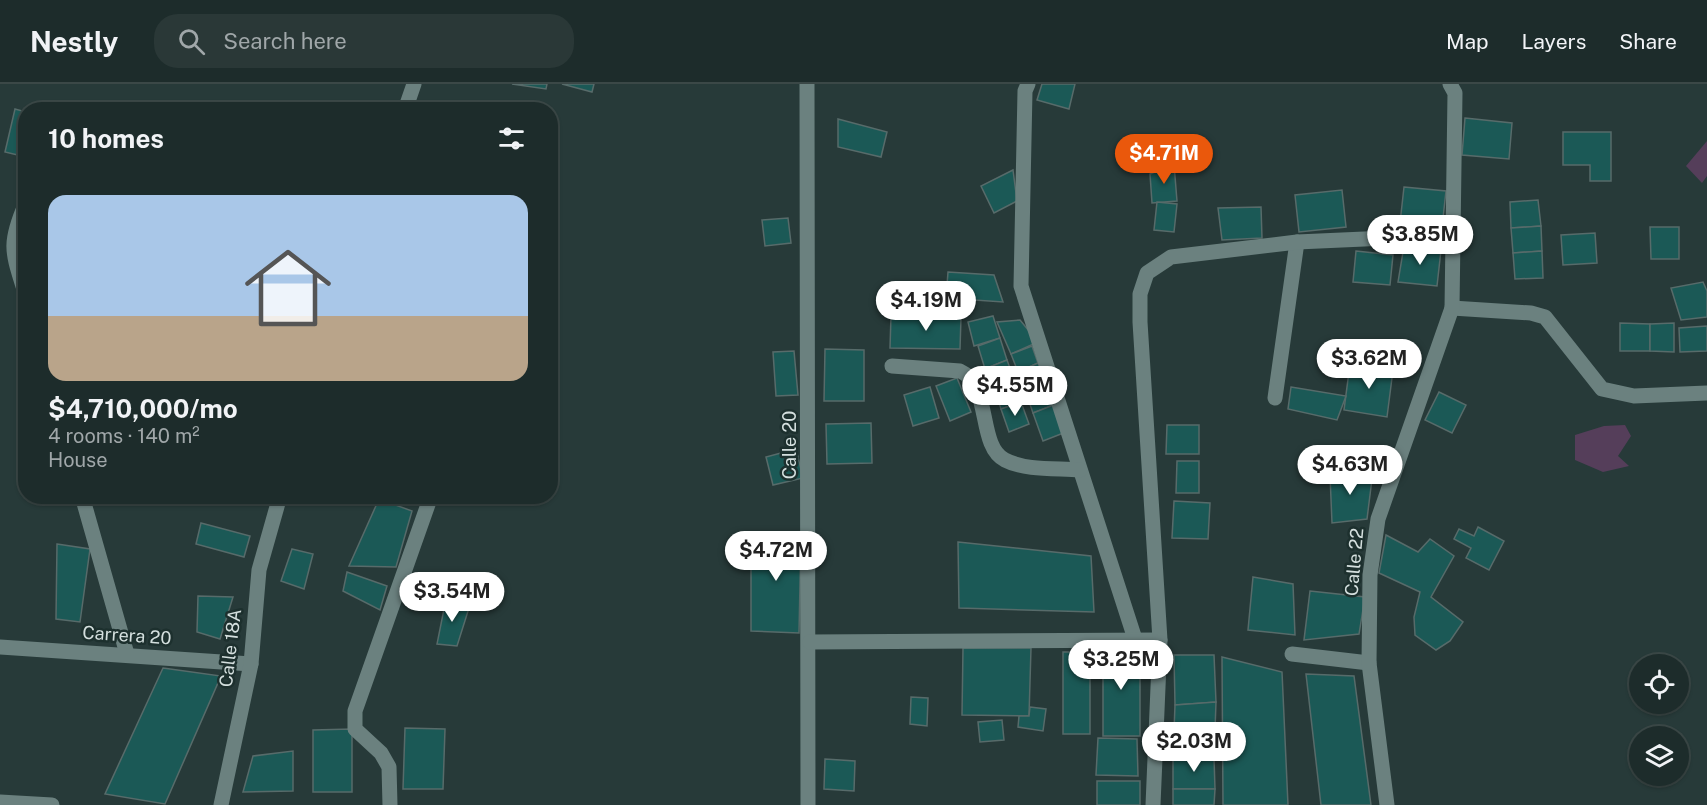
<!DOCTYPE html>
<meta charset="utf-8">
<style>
body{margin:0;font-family:"Public Sans",sans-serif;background:#2a3837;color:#f1f3f6;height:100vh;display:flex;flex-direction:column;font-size:22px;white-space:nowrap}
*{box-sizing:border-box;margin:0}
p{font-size:20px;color:#a0a7a9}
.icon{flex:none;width:33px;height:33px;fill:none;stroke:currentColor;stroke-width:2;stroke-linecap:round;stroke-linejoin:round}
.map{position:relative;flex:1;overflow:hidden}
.details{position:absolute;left:18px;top:18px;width:540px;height:402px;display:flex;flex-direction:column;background:#1d2c2b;border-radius:24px;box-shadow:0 2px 4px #0004,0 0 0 2px #3b4847}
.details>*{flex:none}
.tools{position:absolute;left:1629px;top:570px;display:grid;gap:12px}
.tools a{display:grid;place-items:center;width:60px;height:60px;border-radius:50%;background:#1d2c2b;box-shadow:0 2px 4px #0004,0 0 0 2px #3b4847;font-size:30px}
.price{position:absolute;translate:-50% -51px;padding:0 14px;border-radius:21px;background:#fff;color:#222;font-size:20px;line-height:39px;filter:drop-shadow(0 2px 3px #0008)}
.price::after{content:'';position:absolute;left:50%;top:36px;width:18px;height:14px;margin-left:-9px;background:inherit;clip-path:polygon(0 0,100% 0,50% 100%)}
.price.current{background:#ea580c;color:#fff}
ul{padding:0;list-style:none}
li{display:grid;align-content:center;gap:12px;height:318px;padding:0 30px}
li+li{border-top:2px solid #3b4847}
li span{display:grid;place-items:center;height:186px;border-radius:18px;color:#555}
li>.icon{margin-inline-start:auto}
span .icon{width:108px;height:108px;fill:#fffc;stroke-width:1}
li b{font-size:26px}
h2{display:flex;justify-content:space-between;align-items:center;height:72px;padding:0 30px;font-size:26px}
header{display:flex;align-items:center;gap:36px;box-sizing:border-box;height:84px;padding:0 30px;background:#1d2c2b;border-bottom:2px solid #3b4847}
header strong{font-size:28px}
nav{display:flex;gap:33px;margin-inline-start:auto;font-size:21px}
.search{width:420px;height:54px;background:#2a3837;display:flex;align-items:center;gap:15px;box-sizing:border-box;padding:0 21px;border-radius:24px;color:#a0a7a9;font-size:22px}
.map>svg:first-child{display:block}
.green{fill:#553e5a}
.building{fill:#1b5956;stroke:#576b6a;stroke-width:1.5}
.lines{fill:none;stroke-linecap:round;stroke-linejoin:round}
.minor{stroke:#6b817f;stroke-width:15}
.labels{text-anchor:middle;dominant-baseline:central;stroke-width:5;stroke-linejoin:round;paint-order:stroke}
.street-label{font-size:18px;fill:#d4dfde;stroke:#1d302e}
</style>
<header>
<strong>Nestly</strong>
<div class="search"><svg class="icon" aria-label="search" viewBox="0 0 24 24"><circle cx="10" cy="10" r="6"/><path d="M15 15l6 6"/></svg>Search here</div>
<nav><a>Map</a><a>Layers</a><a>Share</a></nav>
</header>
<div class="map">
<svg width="1707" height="721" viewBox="0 0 1707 721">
<rect width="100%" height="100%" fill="#273a39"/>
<g class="green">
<path d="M 1707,57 L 1707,92 L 1702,99 L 1686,82 Z"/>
<path d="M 1625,341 L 1631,352 L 1618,372 L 1629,382 L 1603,388 L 1575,376 L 1575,351 L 1604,342 Z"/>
</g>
<g class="building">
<path d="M 512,0 L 547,0 L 546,5 Z"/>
<path d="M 562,0 L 594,0 L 592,8 Z"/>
<path d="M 1042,0 L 1075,0 L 1069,25 L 1037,16 Z"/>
<path d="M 15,25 L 26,28 L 26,73 L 5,68 Z"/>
<path d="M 1465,34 L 1512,39 L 1509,75 L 1462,71 Z"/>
<path d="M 838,35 L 887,48 L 881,73 L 838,63 Z"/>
<path d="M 1563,48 L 1611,48 L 1611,97 L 1590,97 L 1590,81 L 1563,81 Z"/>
<path d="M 1174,80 L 1177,117 L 1152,119 L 1150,90 Z"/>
<path d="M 1013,86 L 1017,117 L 994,129 L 981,102 Z"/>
<path d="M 1404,103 L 1446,107 L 1442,143 L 1400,139 Z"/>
<path d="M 1342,106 L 1346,143 L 1299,148 L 1295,111 Z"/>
<path d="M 1538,116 L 1541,142 L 1511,144 L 1510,118 Z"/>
<path d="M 1157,118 L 1177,120 L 1174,148 L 1154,146 Z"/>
<path d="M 1261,123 L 1262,154 L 1222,156 L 1218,124 Z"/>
<path d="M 788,134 L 791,159 L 765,162 L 762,136 Z"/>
<path d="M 1541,142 L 1542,167 L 1513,169 L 1511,144 Z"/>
<path d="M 1650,143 L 1679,143 L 1679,175 L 1651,175 Z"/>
<path d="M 1595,149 L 1597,179 L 1563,181 L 1561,151 Z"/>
<path d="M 1404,162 L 1441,166 L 1437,202 L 1398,198 Z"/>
<path d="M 1356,167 L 1393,171 L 1390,201 L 1353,198 Z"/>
<path d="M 1542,167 L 1543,194 L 1515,195 L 1513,169 Z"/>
<path d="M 948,188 L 994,191 L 1003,218 L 946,214 Z"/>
<path d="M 1703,198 L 1707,207 L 1707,233 L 1681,236 L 1671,204 Z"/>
<path d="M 891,232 L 961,233 L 960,265 L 890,264 Z"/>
<path d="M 993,232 L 1000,254 L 974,262 L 968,238 Z"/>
<path d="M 1020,236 L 1038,258 L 1011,270 L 997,238 Z"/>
<path d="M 1620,239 L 1650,240 L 1650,267 L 1620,267 Z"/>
<path d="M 1674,239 L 1674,268 L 1650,267 L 1650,240 Z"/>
<path d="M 1707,242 L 1707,267 L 1680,268 L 1679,244 Z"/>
<path d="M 1000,254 L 1007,276 L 985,285 L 978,262 Z"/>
<path d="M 1032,262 L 1038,279 L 1018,288 L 1011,270 Z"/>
<path d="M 825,265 L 864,266 L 864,317 L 824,317 Z"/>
<path d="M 794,267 L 798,311 L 776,312 L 773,268 Z"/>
<path d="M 1007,276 L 1015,298 L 995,305 L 987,284 Z"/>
<path d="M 1038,279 L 1047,300 L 1026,309 L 1018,288 Z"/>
<path d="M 1350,280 L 1393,286 L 1387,333 L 1344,326 Z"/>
<path d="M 957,294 L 971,328 L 950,337 L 936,302 Z"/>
<path d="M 1015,298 L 1023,318 L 1001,325 L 995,305 Z"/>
<path d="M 1047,300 L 1056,320 L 1033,329 L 1026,309 Z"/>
<path d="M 930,303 L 939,334 L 913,342 L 904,311 Z"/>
<path d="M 1291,303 L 1346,312 L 1337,336 L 1288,325 Z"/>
<path d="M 1439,308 L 1466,321 L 1452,349 L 1425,336 Z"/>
<path d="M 1021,318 L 1029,340 L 1009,348 L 1001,325 Z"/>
<path d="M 1056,320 L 1066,348 L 1043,357 L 1033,329 Z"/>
<path d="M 871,339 L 872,379 L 827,380 L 826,340 Z"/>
<path d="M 1167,341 L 1199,341 L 1199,370 L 1166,370 Z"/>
<path d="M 796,365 L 803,394 L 773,401 L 766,373 Z"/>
<path d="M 1177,377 L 1199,377 L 1199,409 L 1176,409 Z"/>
<path d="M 1373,387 L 1367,435 L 1332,439 L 1330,391 Z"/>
<path d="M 379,415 L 412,427 L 396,483 L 349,482 Z"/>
<path d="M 1174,417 L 1210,419 L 1208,455 L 1172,454 Z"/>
<path d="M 201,439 L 250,452 L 244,473 L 196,460 Z"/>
<path d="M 1478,443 L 1504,457 L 1489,486 L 1466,474 L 1471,464 L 1454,455 L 1459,445 L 1474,452 Z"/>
<path d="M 751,449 L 801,450 L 799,549 L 751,547 Z"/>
<path d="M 1386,451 L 1418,468 L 1430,455 L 1454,472 L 1431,513 L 1463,538 L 1450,557 L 1436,566 L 1415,551 L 1414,533 L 1420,508 L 1379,489 Z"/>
<path d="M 958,458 L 1091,472 L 1094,528 L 959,524 Z"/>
<path d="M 57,460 L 90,465 L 80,538 L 56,535 Z"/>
<path d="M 292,465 L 313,470 L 304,505 L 281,497 Z"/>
<path d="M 347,488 L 387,502 L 380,526 L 343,507 Z"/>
<path d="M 1253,493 L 1293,500 L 1295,551 L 1248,546 Z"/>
<path d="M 1310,507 L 1365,513 L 1359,550 L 1304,556 Z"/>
<path d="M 198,512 L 233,513 L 220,555 L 197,548 Z"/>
<path d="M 446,515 L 469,524 L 457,562 L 437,560 Z"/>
<path d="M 1103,562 L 1140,563 L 1140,652 L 1103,652 Z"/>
<path d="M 963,564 L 1031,564 L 1029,632 L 962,631 Z"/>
<rect x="1063" y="568" width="27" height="82"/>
<path d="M 1174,571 L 1214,571 L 1216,618 L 1175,621 Z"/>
<path d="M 1222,573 L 1282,588 L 1288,721 L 1223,721 Z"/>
<path d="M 163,584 L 221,592 L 165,720 L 105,710 Z"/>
<path d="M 1306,590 L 1354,592 L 1371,721 L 1321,721 Z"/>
<path d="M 911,613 L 928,614 L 927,642 L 910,640 Z"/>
<path d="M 1216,618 L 1214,674 L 1173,673 L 1175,621 Z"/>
<path d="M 1030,623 L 1046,625 L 1043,647 L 1018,643 L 1019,632 L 1029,632 Z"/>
<path d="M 1002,636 L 1004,656 L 980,658 L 978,638 Z"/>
<path d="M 405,644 L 445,645 L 443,705 L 403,705 Z"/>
<path d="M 352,645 L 352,708 L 313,708 L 313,646 Z"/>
<path d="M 1098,654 L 1137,655 L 1138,692 L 1096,691 Z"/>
<path d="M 293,667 L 293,707 L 243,708 L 253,672 Z"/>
<path d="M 1173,673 L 1214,674 L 1215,705 L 1173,705 Z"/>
<path d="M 825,675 L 855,677 L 854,707 L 824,705 Z"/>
<rect x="1097" y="697" width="43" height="24"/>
<path d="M 1173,705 L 1215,705 L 1214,721 L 1173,721 Z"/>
</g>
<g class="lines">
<g class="minor">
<path d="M 807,0 L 808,721"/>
<path d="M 1028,0 L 1025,7 L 1021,202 L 1135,555"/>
<path d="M 405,26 L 414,0"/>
<path d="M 26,119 C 7,162 13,169 26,212"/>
<path d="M 1452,224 L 1531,229 L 1545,233 L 1602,305 L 1634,312 L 1707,309"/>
<path d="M 892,282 L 960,287 C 992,301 977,362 1005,376 C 1026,387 1058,384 1080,386"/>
<path d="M 1275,314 L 1297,158"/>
<path d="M 82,412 L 127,570"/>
<path d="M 810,558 L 1160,556"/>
<path d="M 0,563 L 251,580"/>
<path d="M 1292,570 L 1369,579"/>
<path d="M 0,718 L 52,721"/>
<path d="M 221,721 L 251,580 L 259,486 L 280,412"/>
<path d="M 390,721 L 389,683 L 381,669 L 355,645 L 355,627 L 431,412"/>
<path d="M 1153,721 L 1160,556 L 1140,238 L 1140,210 L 1147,189 L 1171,173 L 1297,158 L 1454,151"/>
<path d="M 1387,721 L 1369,579 L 1370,491 L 1378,435 L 1452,224 L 1455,9 L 1450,0"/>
</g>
</g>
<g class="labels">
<g class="street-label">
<text transform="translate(789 361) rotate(-90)">Calle 20</text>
<text transform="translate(1354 478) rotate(-85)">Calle 22</text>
<text transform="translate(127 551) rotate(4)">Carrera 20</text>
<text transform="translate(230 564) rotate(-83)">Calle 18A</text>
</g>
</g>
</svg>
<div class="tools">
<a><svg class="icon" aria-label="locate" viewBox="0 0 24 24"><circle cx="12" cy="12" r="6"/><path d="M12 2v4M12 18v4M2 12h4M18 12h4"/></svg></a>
<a><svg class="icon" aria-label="layers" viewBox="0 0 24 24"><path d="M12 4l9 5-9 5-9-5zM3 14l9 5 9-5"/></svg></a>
</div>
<b class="price current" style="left:1164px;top:101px">$4.71M</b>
<b class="price" style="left:1420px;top:182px">$3.85M</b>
<b class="price" style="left:926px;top:248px">$4.19M</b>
<b class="price" style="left:1369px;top:306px">$3.62M</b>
<b class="price" style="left:1015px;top:333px">$4.55M</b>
<b class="price" style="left:1350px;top:412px">$4.63M</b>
<b class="price" style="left:776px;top:498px">$4.72M</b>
<b class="price" style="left:452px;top:539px">$3.54M</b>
<b class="price" style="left:1121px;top:607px">$3.25M</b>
<b class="price" style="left:1194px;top:689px">$2.03M</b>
<section class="details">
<h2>10 homes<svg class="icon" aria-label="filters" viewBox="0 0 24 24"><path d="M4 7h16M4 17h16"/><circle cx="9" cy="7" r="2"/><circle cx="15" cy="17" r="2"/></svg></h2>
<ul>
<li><span style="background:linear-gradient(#a9c7e8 65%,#b9a48a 0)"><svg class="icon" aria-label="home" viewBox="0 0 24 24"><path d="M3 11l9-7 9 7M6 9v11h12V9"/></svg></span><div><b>$4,710,000/mo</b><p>4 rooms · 140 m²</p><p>House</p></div></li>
</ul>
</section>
</div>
